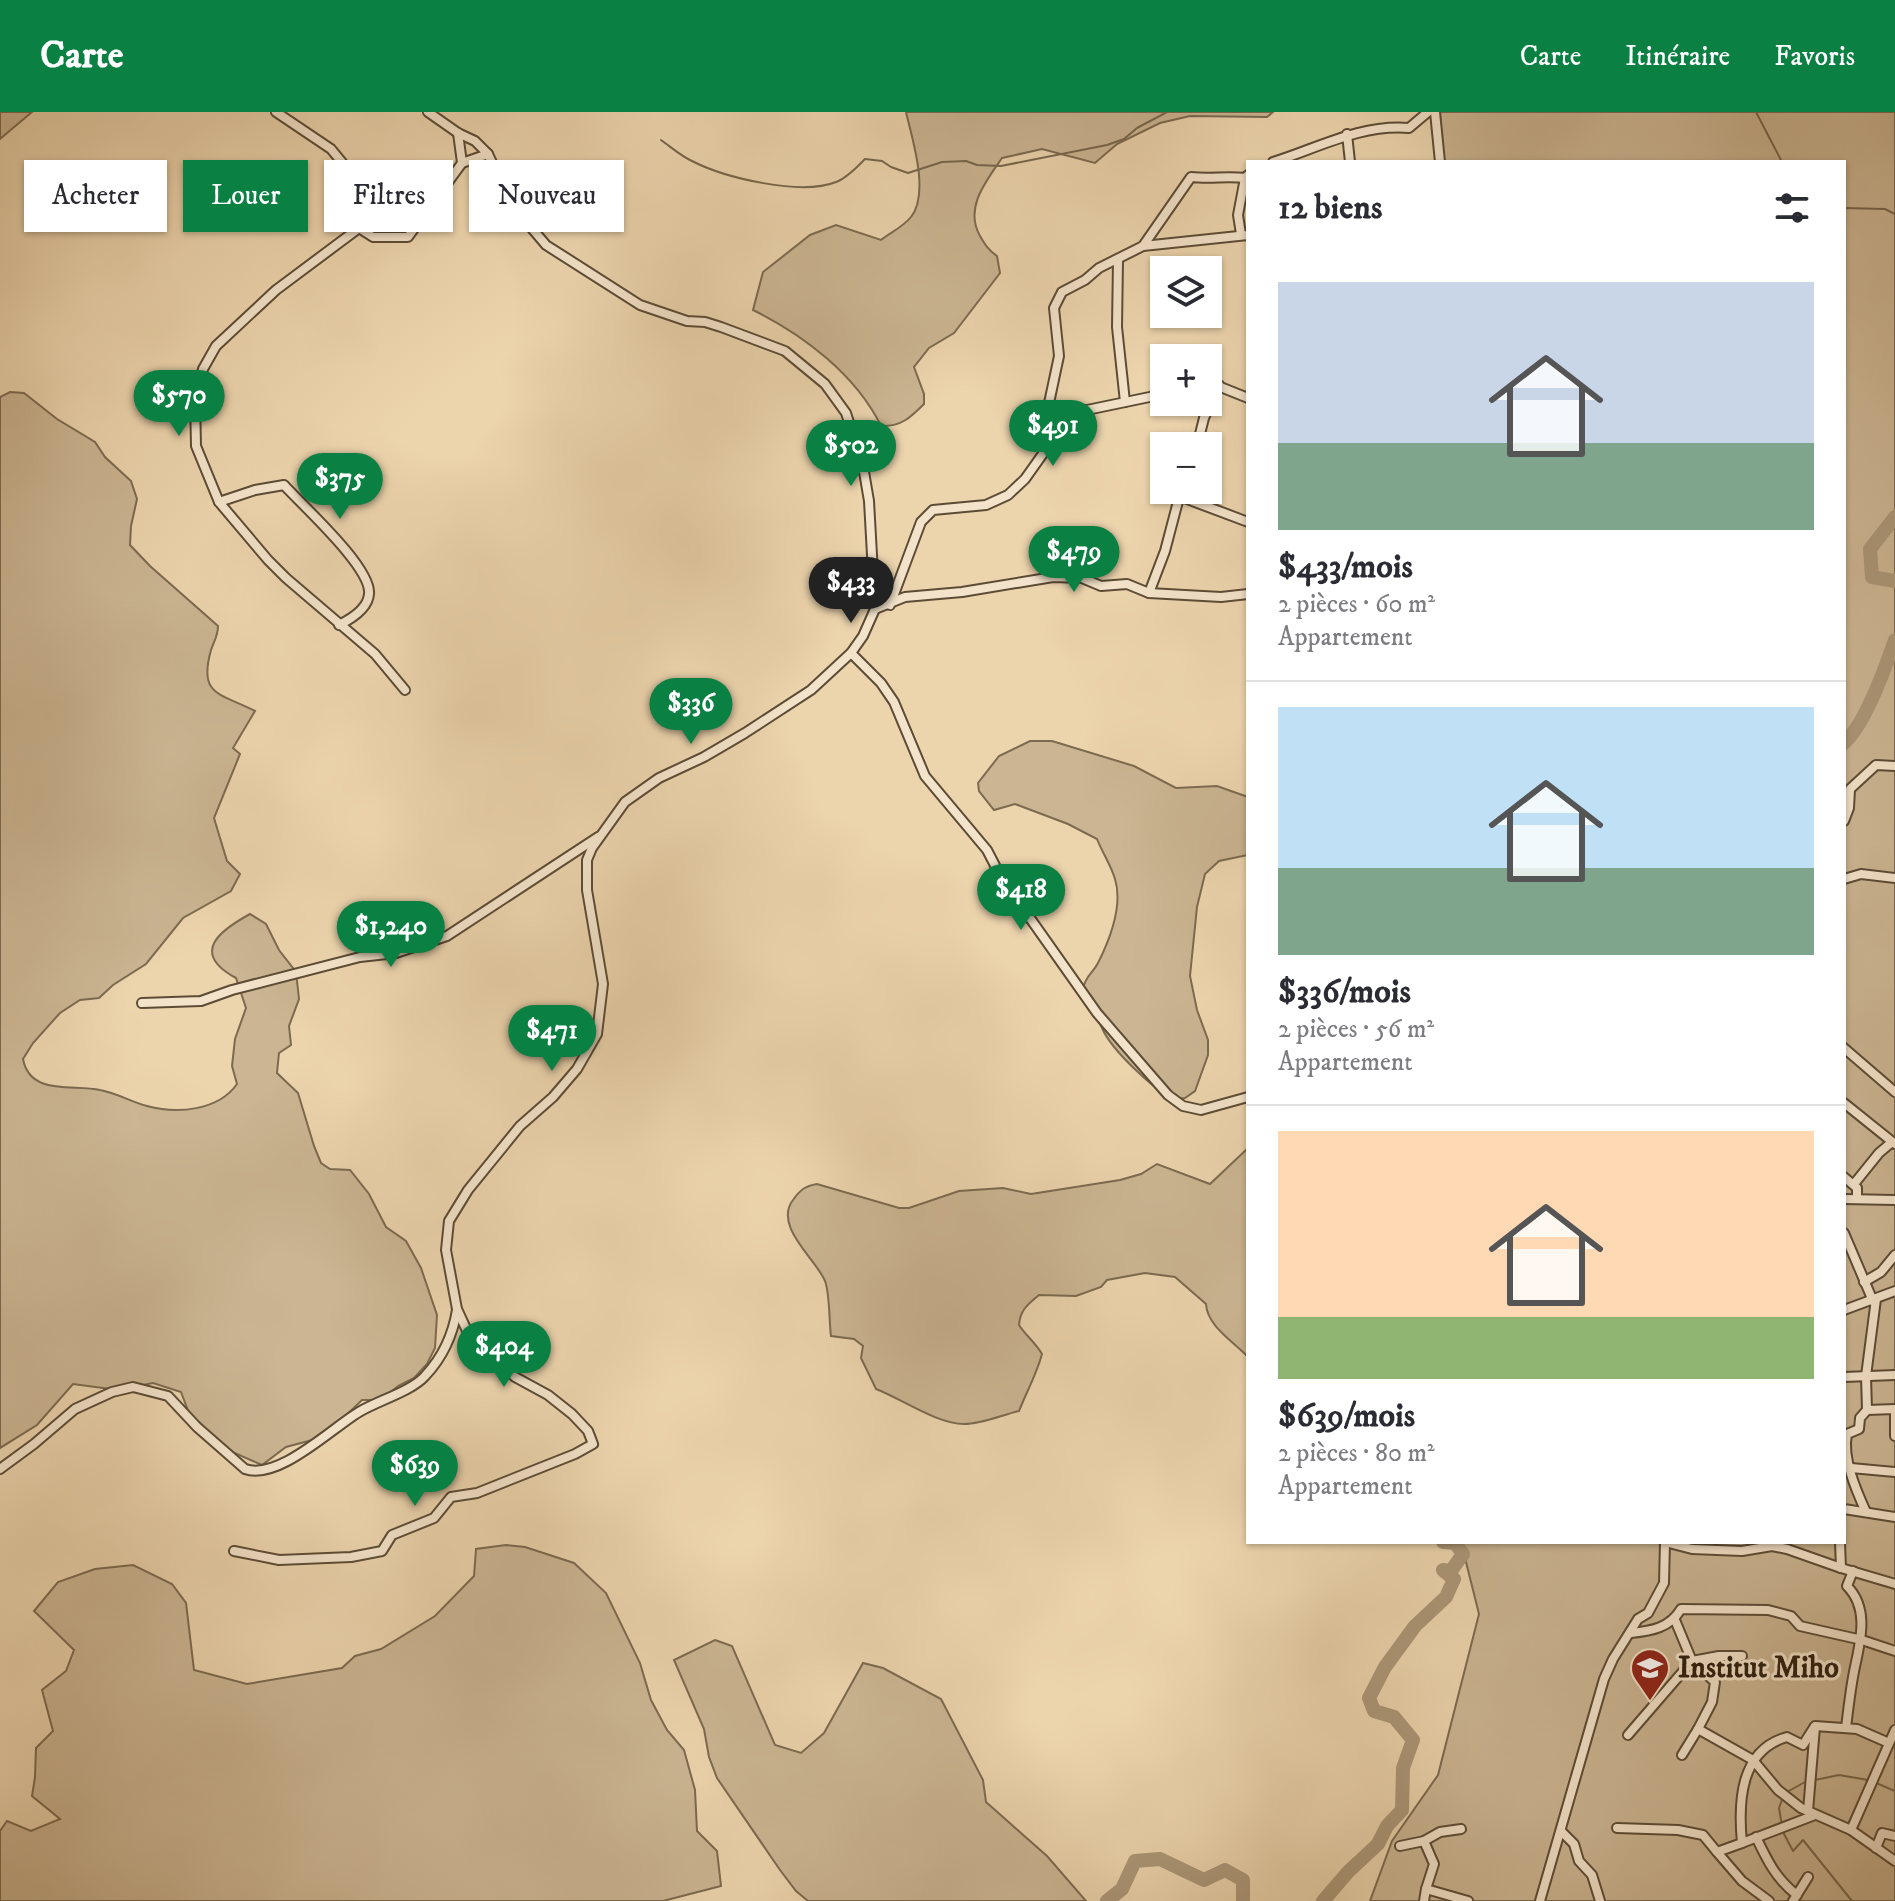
<!DOCTYPE html>
<html lang="fr">
<meta charset="utf-8">
<style>
body{margin:0;font-family:"IM FELL DW Pica",serif;background:#f7f7f7;color:#2b2b33;height:100vh;display:flex;flex-direction:column;font-size:30px;white-space:nowrap}
*{box-sizing:border-box;margin:0}
p{font-size:26px;color:#7c7c81}
.icon{flex:none;width:44px;height:44px;fill:none;stroke:currentColor;stroke-width:2;stroke-linecap:round;stroke-linejoin:round}
.map{position:relative;flex:1;overflow:hidden}
.sheet{position:absolute;left:1246px;top:48px;width:600px;height:1384px;display:flex;flex-direction:column;background:#fff;border-radius:0px;box-shadow:0 2px 6px #0004}
.sheet>*{flex:none}
.banner{position:absolute;left:24px;top:48px;width:760px;height:72px;display:flex;gap:16px}
.buttons{position:absolute;left:1150px;top:144px;display:grid;gap:16px}
.buttons a{display:grid;place-items:center;width:72px;height:72px;border-radius:0px;background:#fff;box-shadow:0 2px 6px #0004;font-size:40px}
.price{position:absolute;translate:-50% -68px;padding:0 18px;border-radius:28px;background:#0b8043;color:#fff;font-size:26px;line-height:52px;filter:drop-shadow(0 2px 4px #0008)}
.price::after{content:'';position:absolute;left:50%;top:48px;width:24px;height:18px;margin-left:-12px;background:inherit;clip-path:polygon(0 0,100% 0,50% 100%)}
.price.on{background:#222;color:#fff}
ul{padding:0;list-style:none}
li{display:grid;align-content:center;gap:16px;height:424px;padding:0 32px}
li+li{border-top:2px solid #e1e1e2}
li span{display:grid;place-items:center;height:248px;border-radius:0px;color:#555}
li>.icon{margin-inline-start:auto}
span .icon{width:144px;height:144px;fill:#fffc;stroke-width:1}
li b{font-size:34px}
h2{display:flex;justify-content:space-between;align-items:center;height:96px;padding:0 32px;font-size:34px}
.pill{padding:0 28px;border-radius:0px;background:#fff;box-shadow:0 2px 6px #0004;font-size:28px;line-height:72px}
.pill.on{background:#0b8043;color:#fff}
header{display:flex;align-items:center;gap:48px;box-sizing:border-box;height:112px;padding:0 40px;background:#0b8043;color:#fff}
header strong{font-size:38px}
nav{display:flex;gap:44px;margin-inline-start:auto;font-size:28px}
.map>svg:first-child{display:block}
.green{fill:#cbb592;stroke:#7c6a50;stroke-width:2}
.lines{fill:none;stroke-linecap:round;stroke-linejoin:round}
.stream{stroke:#78664d;stroke-width:2}
.river{stroke:#ab9677;stroke-width:14}
.minor-casing{stroke:#5c4c36;stroke-width:12}
.minor{stroke:#f3e3ca;stroke-width:8}
.labels{text-anchor:middle;dominant-baseline:central;stroke-width:6;stroke-linejoin:round;paint-order:stroke}
.poi-label{font-size:30px;font-weight:bold;fill:#2c1f0f;stroke:#f3e3ca;text-anchor:start}
</style>
<header>
<strong>Carte</strong>
<nav><a>Carte</a><a>Itinéraire</a><a>Favoris</a></nav>
</header>
<div class="map">
<svg width="1895" height="1789" viewBox="0 0 1895 1789">
<rect width="100%" height="100%" fill="#ecd4ad"/>
<filter id="stains"><feTurbulence type="fractalNoise" baseFrequency=".0025" numOctaves="4"/><feColorMatrix values="0 0 0 0 .2 0 0 0 0 .09 0 0 0 0 .02 0 0 0 .5 -.17"/></filter>
<radialGradient id="worn" r=".72"><stop offset=".6" stop-color="#630" stop-opacity="0"/><stop offset="1" stop-color="#630" stop-opacity=".3"/></radialGradient>
<g class="green">
<path d="M 0,0 L 32,0 L 0,27 Z"/>
<path d="M 906,0 L 1273,0 L 1267,5 L 1190,4 L 1160,11 L 1117,32 L 1095,51 L 1042,37 L 1002,46 C 986,69 964,96 980,124 C 985,132 988,138 997,144 L 1000,161 L 954,221 L 929,236 L 914,255 L 924,282 L 924,292 C 911,305 901,315 881,314 C 856,263 804,223 753,198 L 763,160 L 810,123 L 836,113 L 881,128 C 890,121 904,114 911,105 C 930,81 912,26 906,0 Z"/>
<path d="M 1440,0 L 1895,0 L 1895,1789 L 1370,1789 L 1392,1729 L 1438,1663 L 1479,1502 L 1461,1430 L 1844,1430 L 1844,50 L 1442,50 Z"/>
<path d="M 10,280 L 24,281 L 57,307 L 95,330 L 105,345 L 131,369 L 137,387 L 131,414 L 130,433 L 150,454 L 218,514 C 218,524 214,529 211,538 C 198,584 220,581 255,599 L 233,636 L 240,642 L 214,706 L 227,749 L 240,762 L 231,779 L 183,806 L 146,852 L 113,873 L 99,886 L 80,888 L 60,901 L 33,931 L 23,947 C 30,984 73,972 100,978 C 117,981 131,990 147,994 C 177,1002 218,999 237,972 L 232,954 L 235,927 L 246,896 L 236,866 C 190,841 219,819 250,802 L 266,812 L 279,838 L 296,860 L 299,887 L 289,914 L 291,933 L 279,941 L 277,961 L 298,981 L 314,1034 L 321,1051 L 330,1057 L 350,1058 L 369,1082 L 386,1115 L 406,1129 L 421,1156 L 437,1203 L 435,1236 L 427,1252 L 414,1266 L 398,1274 L 381,1288 L 362,1288 L 333,1316 L 316,1327 L 286,1335 L 262,1353 L 214,1332 L 193,1312 L 181,1280 L 153,1271 L 118,1278 L 73,1272 L 37,1313 L 0,1336 L 0,285 Z"/>
<path d="M 1030,629 L 1052,629 L 1134,654 L 1176,676 L 1217,674 L 1248,685 L 1248,743 L 1219,749 L 1205,762 L 1197,795 L 1190,864 L 1197,898 L 1208,928 L 1208,943 L 1195,979 L 1185,986 L 1173,988 C 1152,975 1112,939 1102,916 C 1094,901 1095,891 1083,877 C 1085,864 1093,861 1098,851 C 1110,827 1123,793 1115,767 C 1111,753 1102,740 1097,727 L 1068,712 L 1015,692 L 994,698 L 979,679 L 978,671 L 999,644 Z"/>
<path d="M 1248,1036 L 1248,1245 C 1234,1230 1207,1214 1206,1192 L 1175,1165 L 1145,1161 L 1107,1168 L 1101,1175 L 1076,1184 L 1039,1183 C 1028,1192 1020,1198 1019,1213 C 1026,1224 1035,1230 1042,1242 C 1037,1261 1027,1279 1019,1299 C 1002,1303 982,1312 964,1312 C 937,1312 902,1287 876,1277 L 861,1246 L 863,1234 L 854,1227 L 831,1224 C 829,1210 830,1182 825,1169 C 816,1147 773,1114 793,1088 C 800,1078 805,1074 817,1072 L 899,1096 L 909,1096 L 959,1079 L 1003,1076 L 1031,1082 L 1120,1068 L 1141,1062 L 1157,1052 L 1210,1072 Z"/>
<path d="M 506,1433 L 525,1435 L 574,1451 L 606,1481 L 640,1551 L 651,1588 L 667,1618 L 684,1638 L 695,1678 L 697,1719 L 717,1739 L 721,1774 L 663,1789 L 0,1789 L 0,1719 L 7,1709 L 31,1719 L 60,1707 L 32,1684 L 35,1665 L 36,1636 L 53,1619 L 42,1578 L 66,1559 L 74,1538 L 34,1499 L 58,1470 L 95,1457 L 133,1453 L 172,1472 L 186,1491 L 194,1558 L 247,1572 L 342,1556 L 355,1544 L 381,1537 L 435,1504 L 474,1464 L 476,1437 Z"/>
<path d="M 715,1528 L 732,1534 L 775,1633 L 801,1641 L 824,1621 L 863,1551 L 883,1556 L 941,1587 L 983,1668 L 986,1690 L 1047,1744 L 1086,1789 L 808,1789 L 796,1779 L 780,1758 L 717,1666 L 709,1645 L 704,1617 L 674,1548 Z"/>
</g>
<g class="lines">
<g class="stream">
<path d="M 1232,0 L 1240,0"/>
<path d="M 1756,0 L 1782,50"/>
<path d="M 661,28 C 671,35 681,44 692,49 C 725,66 801,84 836,70 C 847,66 857,55 865,47 L 882,49 L 891,55 L 908,61 L 942,50 L 966,49 L 977,53 L 1001,54 L 1107,33 L 1124,27 L 1137,16 L 1167,0"/>
<path d="M 1844,96 L 1885,97 L 1895,102"/>
<path d="M 1815,1668 L 1839,1663 L 1868,1668"/>
<path d="M 1874,1670 L 1895,1679"/>
<path d="M 1787,1680 L 1805,1670"/>
<path d="M 1782,1714 L 1779,1696 L 1783,1685"/>
<path d="M 1783,1720 L 1793,1739 L 1803,1728 L 1852,1789"/>
</g>
<g class="river">
<path d="M 1895,405 L 1870,437 L 1872,465 L 1895,469"/>
<path d="M 1844,631 C 1864,614 1886,554 1895,528"/>
<path d="M 1107,1789 L 1122,1777 L 1135,1749 L 1160,1747 L 1204,1768 L 1225,1758 L 1243,1768 L 1243,1789"/>
<path d="M 1323,1789 L 1348,1760 L 1378,1732 L 1387,1714 L 1402,1698 L 1403,1656 L 1413,1628 L 1394,1605 L 1374,1599 L 1369,1586 L 1385,1555 L 1415,1514 L 1446,1485 L 1454,1467 L 1443,1458 L 1451,1459 L 1463,1442 L 1455,1431 L 1443,1430"/>
</g>
<g class="minor-casing">
<g id="minor">
<path d="M 276,0 L 331,37 L 350,60 L 363,69 L 370,83 C 392,89 400,102 422,102"/>
<path d="M 1435,0 L 1440,50"/>
<path d="M 1347,22 L 1350,50"/>
<path d="M 1273,50 C 1318,36 1360,12 1409,16 L 1428,0"/>
<path d="M 462,51 L 488,42"/>
<path d="M 1241,122 L 1238,103 L 1245,66"/>
<path d="M 1143,134 L 1248,123"/>
<path d="M 1118,149 L 1117,215 L 1125,290"/>
<path d="M 1208,270 L 1248,286"/>
<path d="M 1048,303 L 1087,298 L 1164,282"/>
<path d="M 1197,334 L 1204,306 L 1219,273"/>
<path d="M 1179,384 L 1248,410"/>
<path d="M 219,390 L 255,378 L 284,373 C 303,394 372,456 369,482 C 368,497 351,507 339,513"/>
<path d="M 1149,481 L 1165,439 L 1181,378"/>
<path d="M 890,493 L 921,410 L 933,398 L 986,393 L 1008,383 L 1025,367 L 1047,336 L 1049,291 L 1059,244 L 1054,196 L 1062,180 L 1085,168 L 1099,156 L 1143,134 L 1191,65 C 1210,67 1227,64 1245,66 L 1248,63"/>
<path d="M 875,497 L 905,485 L 962,480 L 1053,465 L 1082,466 L 1101,474 L 1127,472 L 1149,481 L 1221,485 L 1248,482"/>
<path d="M 851,541 L 881,571 L 894,590 L 925,664 L 987,738 L 1001,765 L 1097,901 L 1168,983 L 1183,994 L 1201,998 L 1248,985"/>
<path d="M 405,578 L 375,542 L 286,466 L 268,448 L 219,390 L 196,334 L 195,289 L 203,257 L 216,234 L 276,178 L 359,116 L 373,125 L 408,125 L 462,51 L 458,21"/>
<path d="M 1844,709 L 1849,696 L 1850,677 L 1876,653 L 1895,654"/>
<path d="M 1844,767 L 1861,762 L 1895,766"/>
<path d="M 142,891 L 201,889 L 232,878 L 360,845 L 396,841 L 447,824 L 598,725"/>
<path d="M 1844,936 L 1895,980"/>
<path d="M 1844,991 L 1895,1032"/>
<path d="M 1844,1065 L 1857,1076 L 1857,1087"/>
<path d="M 1854,1072 L 1879,1041 L 1892,1030"/>
<path d="M 1844,1087 L 1895,1088"/>
<path d="M 1844,1121 L 1873,1189"/>
<path d="M 1864,1170 L 1881,1160 L 1895,1143"/>
<path d="M 1844,1198 L 1895,1179"/>
<path d="M 1844,1265 L 1895,1263"/>
<path d="M 1867,1298 L 1895,1297 L 1895,1324"/>
<path d="M 1851,1356 L 1895,1360"/>
<path d="M 0,1357 L 34,1332 L 75,1297 L 112,1280 L 133,1275 L 168,1284 L 197,1315 L 245,1357 C 278,1369 332,1316 359,1300 C 377,1289 412,1279 425,1264 C 442,1246 453,1222 457,1198"/>
<path d="M 1844,1397 L 1895,1405"/>
<path d="M 1866,1400 C 1856,1378 1842,1346 1847,1322 L 1859,1317 L 1860,1306 L 1867,1298 L 1866,1264 L 1876,1187"/>
<path d="M 1665,1430 L 1692,1437 L 1742,1439 L 1772,1434 L 1787,1437 L 1841,1456 L 1895,1472"/>
<path d="M 1840,1430 L 1841,1456"/>
<path d="M 234,1439 L 279,1448 L 351,1445 L 382,1439 L 392,1423 L 434,1406 L 451,1385 L 477,1381 L 575,1342 L 593,1332 L 588,1319 L 572,1302 L 548,1283 L 515,1265 L 468,1221 L 457,1197 L 446,1138 L 449,1109 L 468,1078 L 520,1014 L 553,985 L 577,957 L 597,922 L 603,872 L 587,778 L 587,748 L 592,736 L 625,690 L 659,666 L 704,645 L 745,621 L 811,578 L 851,541 L 863,524 L 875,497 L 869,389 L 863,354 L 846,301 L 825,272 L 785,239 L 721,215 L 705,210 L 687,209 L 640,193 L 546,133 L 512,93 L 488,42 L 475,29 L 458,21 L 428,0"/>
<path d="M 1675,1508 L 1692,1549 L 1715,1570 L 1712,1590 L 1698,1617"/>
<path d="M 1631,1521 C 1651,1519 1670,1516 1681,1497 L 1768,1498 L 1791,1504 L 1800,1514 L 1862,1528 L 1895,1539"/>
<path d="M 1846,1616 C 1848,1599 1850,1582 1853,1565 C 1858,1536 1872,1499 1847,1474 L 1853,1459"/>
<path d="M 1628,1623 L 1692,1549 L 1719,1544 L 1742,1544"/>
<path d="M 1682,1643 L 1698,1617 L 1753,1648 L 1778,1678 L 1801,1696 L 1851,1718 L 1895,1749"/>
<path d="M 1808,1699 L 1815,1615"/>
<path d="M 1815,1703 L 1742,1731 C 1738,1690 1740,1638 1787,1625 L 1803,1633 L 1815,1614 L 1857,1617 L 1889,1631"/>
<path d="M 1617,1716 L 1678,1718 L 1703,1723 L 1717,1740 L 1742,1731"/>
<path d="M 1851,1718 L 1895,1618"/>
<path d="M 1561,1719 L 1574,1732 L 1579,1749 L 1592,1763 L 1600,1789"/>
<path d="M 1756,1725 C 1767,1748 1776,1767 1797,1783"/>
<path d="M 1424,1729 L 1440,1720 L 1461,1717"/>
<path d="M 1400,1734 L 1424,1729 L 1434,1752 L 1426,1777 L 1468,1789"/>
<path d="M 1876,1736 L 1882,1721 L 1895,1724"/>
<path d="M 1717,1740 L 1742,1769 L 1769,1789"/>
<path d="M 1424,1789 L 1426,1777"/>
<path d="M 1540,1789 L 1604,1567 L 1613,1547 L 1638,1507 L 1648,1501 L 1664,1471 L 1665,1430"/>
<path d="M 1793,1789 L 1808,1765"/>
</g>
</g>
<use href="#minor" class="minor"/>
</g>
<defs>
<g id="school-pin" transform="scale(2)"><path d="M0 17L-7.5 6A9.5 9.5 0 1 1 7.5 6Z" fill="#8f2418" stroke="#f3e3ca"/><path d="M0-5L7-2L0 1L-7-2ZM-4 1L0 2.5L4 1V4Q0 6-4 4Z" fill="#fff"/></g>
</defs>
<g fill-rule="evenodd">
<use href="#school-pin" x="1650" y="1556"/>
</g>
<g class="labels">
<g class="poi-label">
<text x="1678" y="1556">Institut Miho</text>
</g>
</g>
<rect width="100%" height="100%" filter="url(#stains)"/>
<rect width="100%" height="100%" fill="url(#worn)"/>
</svg>
<div class="buttons">
<a><svg class="icon" aria-label="layers" viewBox="0 0 24 24"><path d="M12 4l9 5-9 5-9-5zM3 14l9 5 9-5"/></svg></a>
<a>+</a>
<a>−</a>
</div>
<b class="price" style="left:179px;top:326px">$570</b>
<b class="price" style="left:1053px;top:356px">$491</b>
<b class="price" style="left:851px;top:376px">$502</b>
<b class="price" style="left:340px;top:409px">$375</b>
<b class="price" style="left:1074px;top:482px">$479</b>
<b class="price on" style="left:851px;top:513px">$433</b>
<b class="price" style="left:691px;top:634px">$336</b>
<b class="price" style="left:1021px;top:820px">$418</b>
<b class="price" style="left:391px;top:857px">$1,240</b>
<b class="price" style="left:552px;top:961px">$471</b>
<b class="price" style="left:504px;top:1277px">$404</b>
<b class="price" style="left:415px;top:1396px">$639</b>
<div class="banner">
<a class="pill">Acheter</a>
<a class="pill on">Louer</a>
<a class="pill">Filtres</a>
<a class="pill">Nouveau</a>
</div>
<section class="sheet">
<h2>12 biens<svg class="icon" aria-label="filters" viewBox="0 0 24 24"><path d="M4 7h16M4 17h16"/><circle cx="9" cy="7" r="2"/><circle cx="15" cy="17" r="2"/></svg></h2>
<ul>
<li><span style="background:linear-gradient(#c9d6e8 65%,#7fa58c 0)"><svg class="icon" aria-label="home" viewBox="0 0 24 24"><path d="M3 11l9-7 9 7M6 9v11h12V9"/></svg></span><div><b>$433/mois</b><p>2 pièces · 60 m²</p><p>Appartement</p></div></li>
<li><span style="background:linear-gradient(#bfe0f5 65%,#7fa58c 0)"><svg class="icon" aria-label="home" viewBox="0 0 24 24"><path d="M3 11l9-7 9 7M6 9v11h12V9"/></svg></span><div><b>$336/mois</b><p>2 pièces · 56 m²</p><p>Appartement</p></div></li>
<li><span style="background:linear-gradient(#ffd9b3 75%,#8fb573 0)"><svg class="icon" aria-label="home" viewBox="0 0 24 24"><path d="M3 11l9-7 9 7M6 9v11h12V9"/></svg></span><div><b>$639/mois</b><p>2 pièces · 80 m²</p><p>Appartement</p></div></li>
</ul>
</section>
</div>
